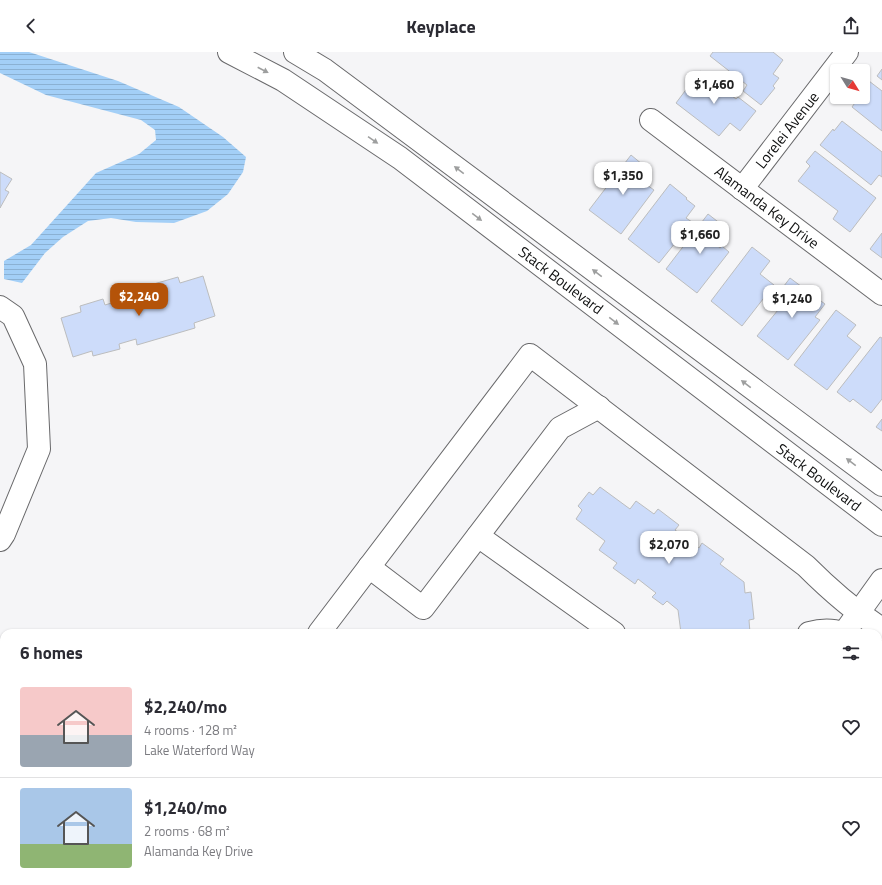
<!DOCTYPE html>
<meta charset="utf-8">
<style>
body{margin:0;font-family:"Titillium Web",sans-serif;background:#f7f7f7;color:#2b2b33;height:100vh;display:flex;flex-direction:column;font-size:15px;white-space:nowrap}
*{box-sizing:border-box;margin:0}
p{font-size:13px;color:#7c7c81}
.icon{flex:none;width:22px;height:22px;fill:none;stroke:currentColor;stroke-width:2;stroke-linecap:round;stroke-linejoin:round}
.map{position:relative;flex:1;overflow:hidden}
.sheet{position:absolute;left:0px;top:577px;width:882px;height:256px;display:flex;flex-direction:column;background:#fff;border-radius:12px 12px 0 0;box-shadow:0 1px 3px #0004}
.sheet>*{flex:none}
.needle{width:26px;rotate:127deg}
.controls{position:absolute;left:830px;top:12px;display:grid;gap:8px}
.controls a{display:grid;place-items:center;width:40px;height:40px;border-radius:4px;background:#fff;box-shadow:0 1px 3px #0004;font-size:20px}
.price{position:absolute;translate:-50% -34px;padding:0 9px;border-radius:8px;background:#fff;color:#222;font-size:13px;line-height:26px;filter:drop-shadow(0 1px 2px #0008)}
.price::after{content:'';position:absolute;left:50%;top:24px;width:12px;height:9px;margin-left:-6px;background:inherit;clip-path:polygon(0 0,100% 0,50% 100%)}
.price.active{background:#b45309;color:#fff}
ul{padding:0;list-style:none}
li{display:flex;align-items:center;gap:12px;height:100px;padding:0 20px}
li+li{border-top:1px solid #e1e1e2}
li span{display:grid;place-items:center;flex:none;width:112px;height:80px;border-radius:4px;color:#555}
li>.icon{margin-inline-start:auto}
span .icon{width:48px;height:48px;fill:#fffc;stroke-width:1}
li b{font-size:17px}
h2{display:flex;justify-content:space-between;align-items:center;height:48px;padding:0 20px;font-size:17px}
header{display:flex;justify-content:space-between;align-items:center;height:52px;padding:0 20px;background:#fff;font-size:18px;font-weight:700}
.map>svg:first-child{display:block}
.water{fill:url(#water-rules)}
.building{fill:#cddcfa;stroke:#bcbdbe}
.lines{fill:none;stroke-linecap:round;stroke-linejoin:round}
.minor-casing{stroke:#69696b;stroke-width:24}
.minor{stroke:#fff;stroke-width:22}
.oneway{fill:#9e9f9f}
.labels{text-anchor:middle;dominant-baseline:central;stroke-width:4;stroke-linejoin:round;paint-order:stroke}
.street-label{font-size:15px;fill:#0d0e0e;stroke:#fff}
</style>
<header><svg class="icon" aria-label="back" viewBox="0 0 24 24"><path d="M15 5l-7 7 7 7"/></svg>Keyplace<svg class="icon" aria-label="share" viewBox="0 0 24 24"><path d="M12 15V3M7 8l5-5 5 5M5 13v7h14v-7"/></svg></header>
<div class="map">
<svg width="882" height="833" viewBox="0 0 882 833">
<defs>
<pattern id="water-rules" width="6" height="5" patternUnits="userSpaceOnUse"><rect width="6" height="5" fill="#a3cff7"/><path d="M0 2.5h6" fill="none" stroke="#8bb1d3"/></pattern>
</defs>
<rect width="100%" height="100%" fill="#f5f5f7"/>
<g class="water">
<path d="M 0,0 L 29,0 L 118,29 L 179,55 L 223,85 L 246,105 L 243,120 L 228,142 L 207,159 L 174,171 L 136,170 L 111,166 L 88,169 L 63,185 L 45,201 L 22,231 L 4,227 L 4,209 L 31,193 L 96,121 L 139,102 L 156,88 L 155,78 L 141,68 L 46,43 L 0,21 Z"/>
<path d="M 373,829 L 455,829 L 453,833 L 379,833 Z"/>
</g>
<g class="building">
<path d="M 713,0 L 773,0 L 783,8 L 773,22 L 779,26 L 773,34 L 775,36 L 761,53 L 743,39 L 747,33 L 710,4 Z"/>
<path d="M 882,17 L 882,28 L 877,24 Z"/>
<path d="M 700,19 L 736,47 L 738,45 L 756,59 L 740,79 L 730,71 L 719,84 L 676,51 Z"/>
<path d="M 869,29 L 882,39 L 882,79 L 852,55 L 859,45 L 863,45 L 863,37 Z"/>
<path d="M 842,69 L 882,100 L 882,125 L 879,123 L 871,133 L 820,93 L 833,77 L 834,79 Z"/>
<path d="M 815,99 L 876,146 L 850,180 L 833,167 L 838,159 L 798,129 L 810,114 L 806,110 Z"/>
<path d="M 631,103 L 648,117 L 640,128 L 654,138 L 621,182 L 589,158 Z"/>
<path d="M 0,120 L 12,127 L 5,138 L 9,140 L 0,156 Z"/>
<path d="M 670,132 L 687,146 L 686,147 L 695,154 L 686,166 L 692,170 L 659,211 L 628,187 Z"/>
<path d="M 708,162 L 726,176 L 714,191 L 720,196 L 722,194 L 729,200 L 697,241 L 666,217 Z"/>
<path d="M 882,181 L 882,206 L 870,197 Z"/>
<path d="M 752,195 L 770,209 L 760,222 L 774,233 L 742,274 L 711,249 Z"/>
<path d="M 203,224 L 215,264 L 194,271 L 195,276 L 137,293 L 136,287 L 119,292 L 120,297 L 93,304 L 92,299 L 73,305 L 61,266 L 81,260 L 80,254 L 103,247 L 105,253 L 128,246 L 126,240 L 178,225 L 180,231 Z"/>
<path d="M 790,226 L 825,252 L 815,265 L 820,268 L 788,308 L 757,284 L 782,253 L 774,247 Z"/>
<path d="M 836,258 L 856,273 L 847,284 L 861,295 L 827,338 L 794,313 Z"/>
<path d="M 880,285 L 882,286 L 882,347 L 871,361 L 853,347 L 850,350 L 837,340 Z"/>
<path d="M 882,367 L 882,379 L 876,375 Z"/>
<path d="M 600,435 L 630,457 L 636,449 L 654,462 L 658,457 L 679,473 L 675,478 L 699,496 L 702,491 L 724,507 L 720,512 L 744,530 L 745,541 L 751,540 L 754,567 L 749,568 L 750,581 L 681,581 L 678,558 L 667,549 L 663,553 L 652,545 L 656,541 L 638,527 L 635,532 L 613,516 L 617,511 L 599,498 L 605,489 L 576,467 L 582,458 L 578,454 L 589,440 L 593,443 Z"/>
<rect x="878" y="685" width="4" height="63"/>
<path d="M 878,811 L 882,814 L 882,833 L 744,833 L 747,829 L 878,829 Z"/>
<path d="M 506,829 L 585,829 L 583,833 L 503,833 Z"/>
</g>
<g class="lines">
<g class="minor-casing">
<g id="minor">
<path d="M 229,0 L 283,28 L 400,106 L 882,473"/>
<path d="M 295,0 L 325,18 L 882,433"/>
<path d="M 651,68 L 882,242"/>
<path d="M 742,137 L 847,0"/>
<path d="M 0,255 L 13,264 L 35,312 L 39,397 L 4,482 L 0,488"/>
<path d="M 478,484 L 614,581"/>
<path d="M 369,515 L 423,556 L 560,376 L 599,355"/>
<path d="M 319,581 L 530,303 L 806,514 C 829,537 854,559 882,577"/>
<path d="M 809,581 C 820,578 831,577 842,581"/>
<path d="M 844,581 L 882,528"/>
</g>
</g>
<use href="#minor" class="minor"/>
</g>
<defs><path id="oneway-solid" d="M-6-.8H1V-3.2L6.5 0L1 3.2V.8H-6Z"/></defs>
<g class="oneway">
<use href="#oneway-solid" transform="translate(263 18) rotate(27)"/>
<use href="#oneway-solid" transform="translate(373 88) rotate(34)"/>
<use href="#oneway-solid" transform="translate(459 118) rotate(-143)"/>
<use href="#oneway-solid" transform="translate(477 165) rotate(37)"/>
<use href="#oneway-solid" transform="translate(597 221) rotate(-143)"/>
<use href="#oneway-solid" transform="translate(614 269) rotate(37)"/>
<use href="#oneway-solid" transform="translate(746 332) rotate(-143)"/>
<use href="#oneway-solid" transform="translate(851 410) rotate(-143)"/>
</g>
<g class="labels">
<g class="street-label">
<text transform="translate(787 78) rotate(-52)">Lorelei Avenue</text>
<text transform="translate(767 155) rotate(37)">Alamanda Key Drive</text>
<text transform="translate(561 228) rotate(37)">Stack Boulevard</text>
<text transform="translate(819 425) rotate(37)">Stack Boulevard</text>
</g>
</g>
</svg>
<div class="controls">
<a><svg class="needle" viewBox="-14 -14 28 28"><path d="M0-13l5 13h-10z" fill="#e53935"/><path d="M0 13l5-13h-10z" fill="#7c7c81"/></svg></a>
</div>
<b class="price" style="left:714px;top:53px">$1,460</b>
<b class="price" style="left:623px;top:144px">$1,350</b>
<b class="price" style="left:700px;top:203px">$1,660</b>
<b class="price active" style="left:139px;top:265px">$2,240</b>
<b class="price" style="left:792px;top:267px">$1,240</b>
<b class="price" style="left:669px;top:513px">$2,070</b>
<section class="sheet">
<h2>6 homes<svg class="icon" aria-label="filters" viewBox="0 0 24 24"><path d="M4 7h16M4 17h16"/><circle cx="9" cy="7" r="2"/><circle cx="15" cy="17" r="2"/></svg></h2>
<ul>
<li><span style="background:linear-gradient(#f6c9c9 60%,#9aa5b1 0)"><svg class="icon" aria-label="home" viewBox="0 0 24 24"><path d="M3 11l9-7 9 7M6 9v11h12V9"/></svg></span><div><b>$2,240/mo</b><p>4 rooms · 128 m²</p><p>Lake Waterford Way</p></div><svg class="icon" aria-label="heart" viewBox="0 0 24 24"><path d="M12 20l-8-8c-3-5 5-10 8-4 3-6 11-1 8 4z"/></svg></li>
<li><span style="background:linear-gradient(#a9c7e8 70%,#8fb573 0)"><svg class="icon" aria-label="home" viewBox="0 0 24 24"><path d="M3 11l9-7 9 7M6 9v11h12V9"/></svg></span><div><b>$1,240/mo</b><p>2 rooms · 68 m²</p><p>Alamanda Key Drive</p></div><svg class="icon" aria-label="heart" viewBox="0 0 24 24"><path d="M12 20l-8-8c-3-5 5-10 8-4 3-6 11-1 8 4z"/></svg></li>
</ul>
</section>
</div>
